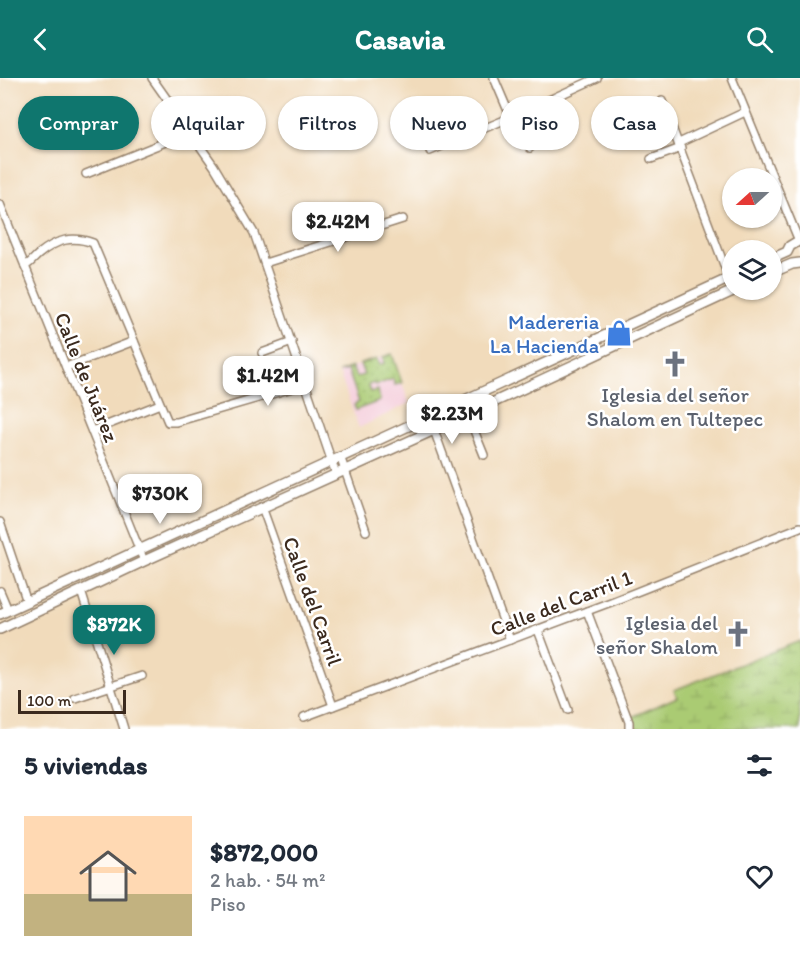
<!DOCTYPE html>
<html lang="es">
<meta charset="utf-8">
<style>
body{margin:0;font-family:Itim,sans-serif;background:#f6f6f7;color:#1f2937;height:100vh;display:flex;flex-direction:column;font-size:22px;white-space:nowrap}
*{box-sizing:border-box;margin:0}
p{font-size:20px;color:#747a83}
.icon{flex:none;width:33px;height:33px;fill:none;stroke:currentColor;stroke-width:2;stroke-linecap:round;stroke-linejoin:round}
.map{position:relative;height:651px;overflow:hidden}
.sheet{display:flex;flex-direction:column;background:#fff;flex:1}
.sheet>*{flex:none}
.hud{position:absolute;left:18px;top:18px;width:765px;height:54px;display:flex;gap:12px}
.needle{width:39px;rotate:249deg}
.fabs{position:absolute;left:722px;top:90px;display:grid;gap:12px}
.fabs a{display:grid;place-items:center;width:60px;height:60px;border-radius:50%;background:#fff;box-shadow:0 2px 4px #0004;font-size:30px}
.scale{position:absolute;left:18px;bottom:15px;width:108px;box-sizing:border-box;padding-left:6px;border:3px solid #3b2a1e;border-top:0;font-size:16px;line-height:21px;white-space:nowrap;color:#3b2a1e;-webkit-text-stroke:4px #fff;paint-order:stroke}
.price{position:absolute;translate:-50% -51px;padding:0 14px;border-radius:12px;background:#fff;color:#222;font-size:20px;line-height:39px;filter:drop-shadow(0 2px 3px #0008)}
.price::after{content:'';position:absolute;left:50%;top:36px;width:18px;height:14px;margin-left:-9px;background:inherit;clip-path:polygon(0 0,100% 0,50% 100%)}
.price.on{background:#0f766e;color:#fff}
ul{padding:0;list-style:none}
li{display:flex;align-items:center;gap:18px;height:150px;padding:0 24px}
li+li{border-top:2px solid #e0e1e3}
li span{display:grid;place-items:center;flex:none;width:168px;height:120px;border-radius:0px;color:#555}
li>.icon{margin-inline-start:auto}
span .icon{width:72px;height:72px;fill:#fffc;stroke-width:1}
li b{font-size:26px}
h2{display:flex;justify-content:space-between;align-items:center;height:72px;padding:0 24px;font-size:26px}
.tag{padding:0 21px;border-radius:27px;background:#fff;box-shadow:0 2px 4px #0004;font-size:21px;line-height:54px}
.tag.on{background:#0f766e;color:#fff}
header{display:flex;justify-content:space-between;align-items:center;height:78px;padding:0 24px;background:#0f766e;color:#fff;font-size:27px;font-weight:700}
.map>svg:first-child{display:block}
.built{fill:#f5cfdc}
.wetland{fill:url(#wetland-marsh);stroke:#727a48;stroke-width:1.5}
.park{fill:url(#park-dots);stroke:#727a48;stroke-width:1.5}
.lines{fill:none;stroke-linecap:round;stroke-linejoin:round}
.street-casing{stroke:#96826c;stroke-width:10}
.secondary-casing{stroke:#96826c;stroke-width:12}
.street{stroke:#fff;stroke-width:7}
.secondary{stroke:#fff;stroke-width:9}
.labels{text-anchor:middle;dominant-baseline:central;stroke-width:5;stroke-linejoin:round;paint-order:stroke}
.shop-label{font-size:21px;fill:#366cbe;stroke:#fff;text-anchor:end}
.street-label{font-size:21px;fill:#3b2a1e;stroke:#fff}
.worship-label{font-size:21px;fill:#5b616d;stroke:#fff}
</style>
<header><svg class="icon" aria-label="back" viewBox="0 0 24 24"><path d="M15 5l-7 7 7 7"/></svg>Casavia<svg class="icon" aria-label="search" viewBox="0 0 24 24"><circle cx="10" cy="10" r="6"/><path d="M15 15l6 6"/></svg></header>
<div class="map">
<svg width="800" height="651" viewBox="0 0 800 651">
<defs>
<pattern id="wetland-marsh" width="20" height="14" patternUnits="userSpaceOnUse" patternTransform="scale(1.5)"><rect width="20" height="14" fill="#aacb73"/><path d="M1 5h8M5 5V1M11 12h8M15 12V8" fill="none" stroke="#93ae63"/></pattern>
<pattern id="park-dots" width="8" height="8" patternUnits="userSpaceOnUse" patternTransform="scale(1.5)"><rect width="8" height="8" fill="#aacb73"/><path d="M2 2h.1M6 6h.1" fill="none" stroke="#93ae63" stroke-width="1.8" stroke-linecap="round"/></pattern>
</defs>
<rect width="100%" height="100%" fill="#fff"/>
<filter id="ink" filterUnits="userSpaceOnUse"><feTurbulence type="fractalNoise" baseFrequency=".0167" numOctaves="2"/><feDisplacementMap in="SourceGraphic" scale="12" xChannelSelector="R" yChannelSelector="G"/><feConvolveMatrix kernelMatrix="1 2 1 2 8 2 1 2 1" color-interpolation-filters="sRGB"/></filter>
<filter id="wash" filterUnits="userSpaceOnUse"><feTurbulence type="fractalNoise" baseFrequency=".008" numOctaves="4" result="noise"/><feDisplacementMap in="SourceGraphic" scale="24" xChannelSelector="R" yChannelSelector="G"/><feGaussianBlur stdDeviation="1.35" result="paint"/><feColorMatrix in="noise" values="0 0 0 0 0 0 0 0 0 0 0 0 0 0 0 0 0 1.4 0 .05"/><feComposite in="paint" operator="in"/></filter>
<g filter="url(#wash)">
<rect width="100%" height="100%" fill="#f1dbbb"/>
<path class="built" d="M 392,276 L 409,325 L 359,350 L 339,294 Z"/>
<path class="wetland" d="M 800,563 L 800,651 L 637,651 L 632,639 L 677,619 L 674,612 Z"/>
<path class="park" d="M 392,276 L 402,305 L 395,307 L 393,301 L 376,307 L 374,305 L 368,307 L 370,314 L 378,312 L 380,323 L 356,332 L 354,327 L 359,324 L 348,292 L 339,294 L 352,289 L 356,299 L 364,297 L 360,286 L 377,281 L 379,287 L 384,285 L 383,279 Z"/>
</g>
<g filter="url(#ink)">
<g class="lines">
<g class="street-casing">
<g id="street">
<path d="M 152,0 L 214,88 L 254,155 L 336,396"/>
<path d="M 494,0 L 511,40"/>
<path d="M 732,0 L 799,163"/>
<path d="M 662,23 L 729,200"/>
<path d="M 514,38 L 530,70"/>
<path d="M 679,65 L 745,34"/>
<path d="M 430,73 L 514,38 L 597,0"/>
<path d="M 651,81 L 681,70"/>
<path d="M 86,96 L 190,54"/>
<path d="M 0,126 L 144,483"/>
<path d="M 265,185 L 403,141"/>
<path d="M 25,188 C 31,185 34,180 39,176 C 56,162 72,157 93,165 L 168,344 L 176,344 L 306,306"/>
<path d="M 262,275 L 292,264"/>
<path d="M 66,289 L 134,263"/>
<path d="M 467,335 L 484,377"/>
<path d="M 434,352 L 510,562"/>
<path d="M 92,353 L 160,326"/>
<path d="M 340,378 L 366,453"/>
<path d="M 262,429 L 333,628"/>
<path d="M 0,444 L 27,524"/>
<path d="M 0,513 L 8,532"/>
<path d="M 81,513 L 124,651"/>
<path d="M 587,533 L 629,644 L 629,651"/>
<path d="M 538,552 L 568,632"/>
<path d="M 75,620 L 142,598"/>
<path d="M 304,639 L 611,524 L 800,449"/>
</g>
</g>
<g class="secondary-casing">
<g id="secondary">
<path d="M 771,181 L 787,174 L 790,168 L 800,162"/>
<path d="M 771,195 L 792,186 L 800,185"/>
<path d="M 0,536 L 732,199"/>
<path d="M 0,551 L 144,483 L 434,352 L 735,212"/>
</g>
</g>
<use href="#street" class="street"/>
<use href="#secondary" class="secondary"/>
</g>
</g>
<defs>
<g id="shop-bare" transform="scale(2.07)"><path d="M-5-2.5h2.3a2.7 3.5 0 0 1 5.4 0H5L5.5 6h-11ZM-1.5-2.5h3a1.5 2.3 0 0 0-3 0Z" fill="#3f7fe0" stroke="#fff" stroke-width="2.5" paint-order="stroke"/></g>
<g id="church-bare" transform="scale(2.07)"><path d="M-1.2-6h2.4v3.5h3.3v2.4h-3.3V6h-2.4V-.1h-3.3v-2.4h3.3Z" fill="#6b7280" stroke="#fff" stroke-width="2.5" paint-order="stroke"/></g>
</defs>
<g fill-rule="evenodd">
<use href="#shop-bare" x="619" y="255"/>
<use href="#church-bare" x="675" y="286"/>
<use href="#church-bare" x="738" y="556"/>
</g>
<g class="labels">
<g class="shop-label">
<text x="599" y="243">Madereria<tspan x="599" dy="24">La Hacienda</tspan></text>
</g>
<g class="street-label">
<text transform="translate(87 299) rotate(68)">Calle de Juárez</text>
<text transform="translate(313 523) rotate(70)">Calle del Carril</text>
<text transform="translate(561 525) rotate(-21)">Calle del Carril 1</text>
</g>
<g class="worship-label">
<text x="675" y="316">Iglesia del señor<tspan x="675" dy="24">Shalom en Tultepec</tspan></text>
<text x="718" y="544" text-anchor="end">Iglesia del<tspan x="718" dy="24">señor Shalom</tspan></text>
</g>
</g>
</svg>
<div class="fabs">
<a><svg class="needle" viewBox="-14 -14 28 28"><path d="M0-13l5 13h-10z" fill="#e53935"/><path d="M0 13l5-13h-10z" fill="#747a83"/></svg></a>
<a><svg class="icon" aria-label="layers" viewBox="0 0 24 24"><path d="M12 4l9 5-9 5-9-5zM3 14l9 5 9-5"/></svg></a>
</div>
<div class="scale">100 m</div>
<b class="price" style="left:338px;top:175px">$2.42M</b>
<b class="price" style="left:268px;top:329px">$1.42M</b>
<b class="price" style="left:452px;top:367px">$2.23M</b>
<b class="price" style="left:160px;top:447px">$730K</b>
<b class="price on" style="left:114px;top:578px">$872K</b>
<div class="hud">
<a class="tag on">Comprar</a>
<a class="tag">Alquilar</a>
<a class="tag">Filtros</a>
<a class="tag">Nuevo</a>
<a class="tag">Piso</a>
<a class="tag">Casa</a>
</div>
</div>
<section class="sheet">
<h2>5 viviendas<svg class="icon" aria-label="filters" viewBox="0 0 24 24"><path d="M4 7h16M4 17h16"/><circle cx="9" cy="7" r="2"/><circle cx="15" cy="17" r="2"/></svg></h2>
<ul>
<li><span style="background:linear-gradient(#ffd9b3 65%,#c2b280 0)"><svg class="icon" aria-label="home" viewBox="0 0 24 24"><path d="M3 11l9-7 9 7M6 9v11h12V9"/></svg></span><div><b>$872,000</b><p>2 hab. · 54 m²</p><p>Piso</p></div><svg class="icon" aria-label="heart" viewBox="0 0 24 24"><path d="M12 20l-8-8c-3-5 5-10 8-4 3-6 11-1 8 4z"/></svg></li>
</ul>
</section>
